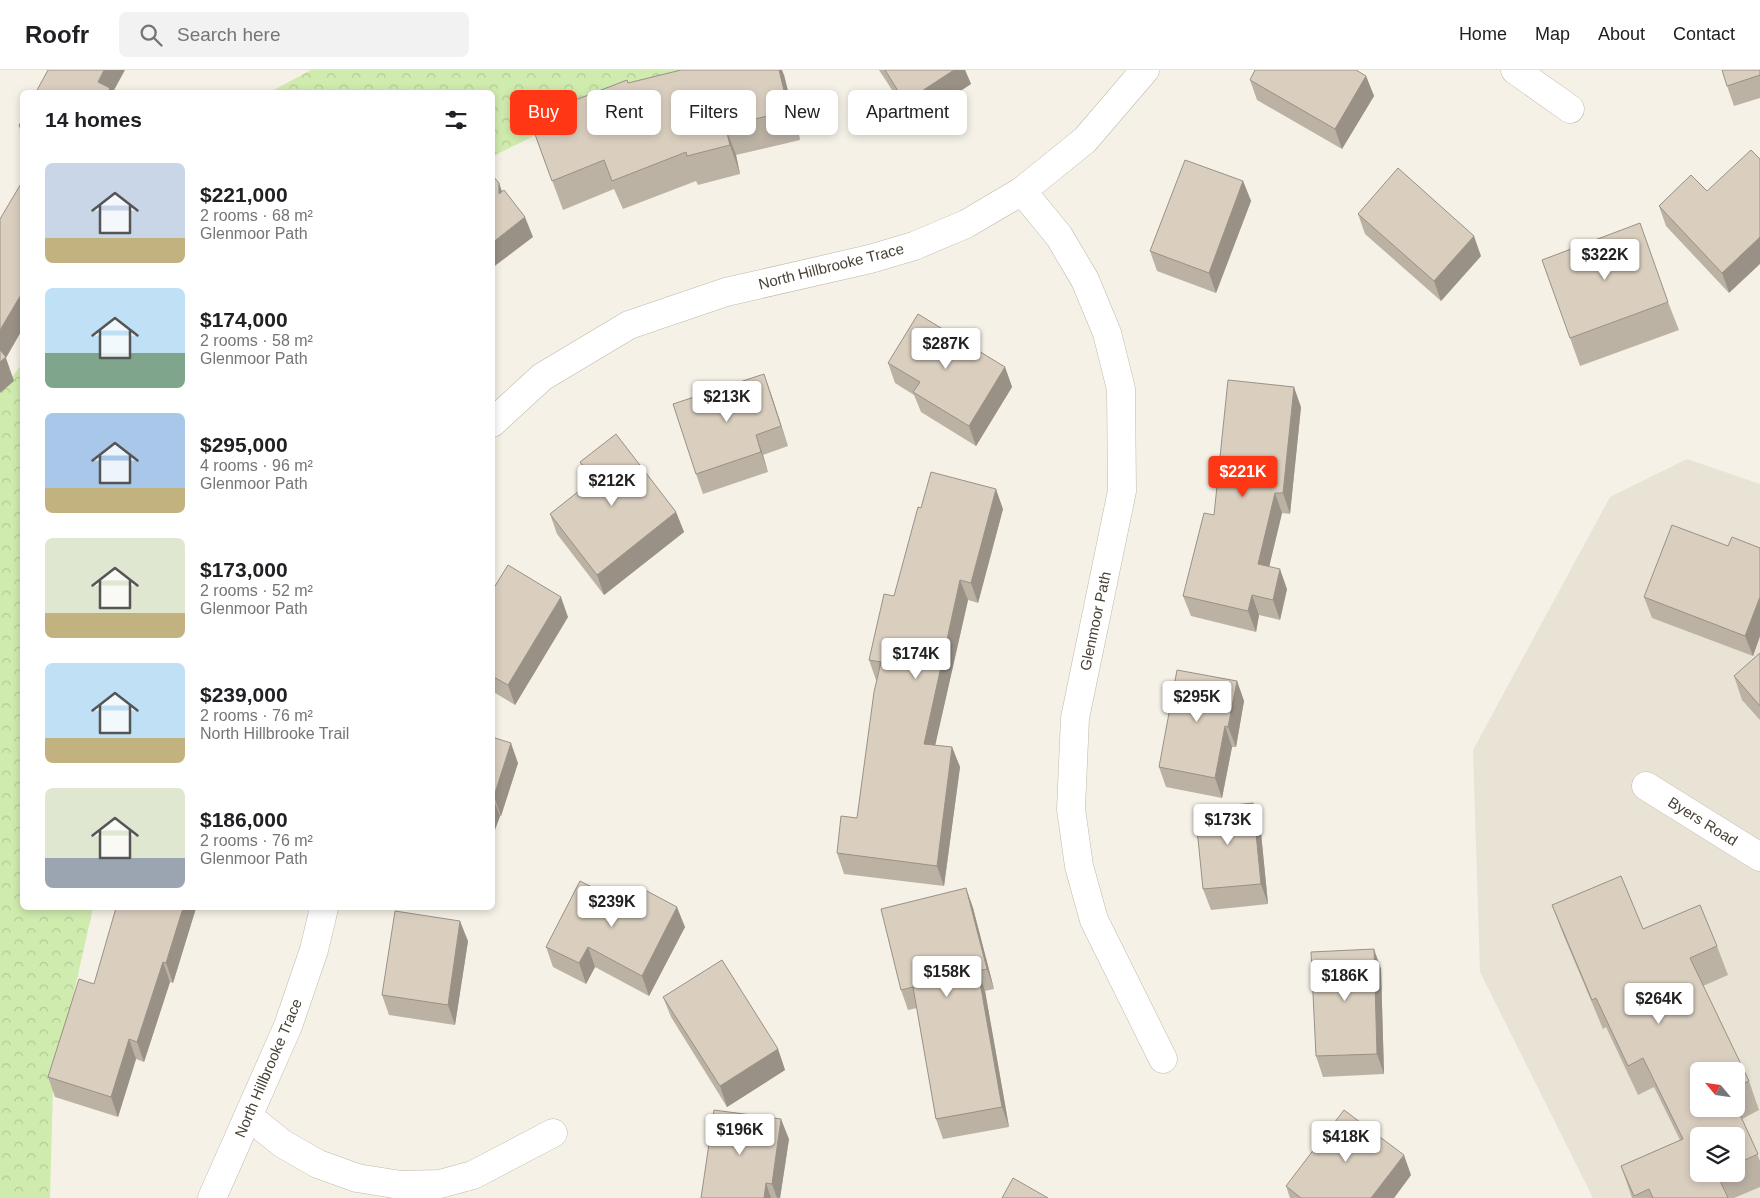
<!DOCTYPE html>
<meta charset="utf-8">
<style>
body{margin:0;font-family:Helvetica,sans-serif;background:#f2f2f2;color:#202124;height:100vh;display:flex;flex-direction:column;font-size:19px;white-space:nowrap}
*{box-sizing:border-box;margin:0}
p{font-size:16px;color:#757577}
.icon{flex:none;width:28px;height:28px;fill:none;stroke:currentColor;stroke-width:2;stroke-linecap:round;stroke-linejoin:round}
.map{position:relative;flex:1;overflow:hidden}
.side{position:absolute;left:20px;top:20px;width:475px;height:820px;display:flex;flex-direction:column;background:#fff;border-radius:8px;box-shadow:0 2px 8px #0003}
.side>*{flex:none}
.guide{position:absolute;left:510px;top:20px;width:475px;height:45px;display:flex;gap:10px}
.needle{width:32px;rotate:299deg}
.buttons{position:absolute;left:1690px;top:992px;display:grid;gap:10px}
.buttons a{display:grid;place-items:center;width:55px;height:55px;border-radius:8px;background:#fff;box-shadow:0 2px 8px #0003;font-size:25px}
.price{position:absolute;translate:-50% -42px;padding:0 11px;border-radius:5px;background:#fff;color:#222;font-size:16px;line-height:32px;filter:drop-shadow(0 1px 2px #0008)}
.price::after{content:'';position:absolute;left:50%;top:30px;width:15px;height:11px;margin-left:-8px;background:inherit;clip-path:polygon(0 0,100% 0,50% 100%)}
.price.on{background:#ff3714;color:#fff}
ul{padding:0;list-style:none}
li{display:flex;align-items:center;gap:15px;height:125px;padding:0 25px}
li span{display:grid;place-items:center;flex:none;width:140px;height:100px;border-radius:8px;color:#555}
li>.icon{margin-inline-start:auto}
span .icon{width:60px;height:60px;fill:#fffc;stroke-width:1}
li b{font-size:21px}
h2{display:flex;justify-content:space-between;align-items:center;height:60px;padding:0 25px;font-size:21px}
.chip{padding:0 18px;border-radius:8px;background:#fff;box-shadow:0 2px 8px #0003;font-size:18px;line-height:45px}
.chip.on{background:#ff3714;color:#fff}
header{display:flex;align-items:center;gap:30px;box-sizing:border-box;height:70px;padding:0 25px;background:#fff;border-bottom:1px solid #e0e0e0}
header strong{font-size:24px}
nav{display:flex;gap:28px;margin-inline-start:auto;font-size:18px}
.search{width:350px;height:45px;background:#f2f2f2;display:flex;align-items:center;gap:12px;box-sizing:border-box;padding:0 18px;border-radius:8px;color:#757577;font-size:19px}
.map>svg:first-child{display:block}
.residential{fill:#e9e3d5;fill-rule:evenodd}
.forest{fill:url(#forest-crowns)}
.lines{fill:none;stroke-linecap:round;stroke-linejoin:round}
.street-casing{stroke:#c1b9a9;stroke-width:29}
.street{stroke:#fff;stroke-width:28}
.wall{fill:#bbb2a4;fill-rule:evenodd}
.shaded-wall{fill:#999186}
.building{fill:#dacfbf;stroke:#999186}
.labels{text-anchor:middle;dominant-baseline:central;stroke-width:4;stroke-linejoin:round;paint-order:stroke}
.street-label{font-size:15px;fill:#484136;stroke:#fff}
</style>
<header>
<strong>Roofr</strong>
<div class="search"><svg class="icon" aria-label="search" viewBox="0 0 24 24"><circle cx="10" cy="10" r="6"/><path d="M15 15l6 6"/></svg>Search here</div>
<nav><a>Home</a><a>Map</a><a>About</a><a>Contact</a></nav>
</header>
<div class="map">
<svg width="1760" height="1128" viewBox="0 0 1760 1128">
<defs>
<pattern id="forest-crowns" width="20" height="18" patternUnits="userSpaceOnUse" patternTransform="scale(1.25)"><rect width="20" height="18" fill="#d0ebae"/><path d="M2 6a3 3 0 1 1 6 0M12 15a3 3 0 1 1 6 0" fill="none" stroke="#b4cb96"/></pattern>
</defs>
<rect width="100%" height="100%" fill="#f5f1e7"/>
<path class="residential" d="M 1687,389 L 1760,414 L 1760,1128 L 1593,1128 L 1480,902 L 1473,680 L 1610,427 ZM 1699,1001 L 1736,1001 L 1736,1039 L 1699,1039 ZM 1699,1066 L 1736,1066 L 1736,1104 L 1699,1104 Z"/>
<g class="forest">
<path d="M 311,0 L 716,0 L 550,58 L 493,86 L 492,22 L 270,22 Z"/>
<path d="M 22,294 L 22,838 L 93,838 L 53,1015 L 50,1128 L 0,1128 L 0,323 Z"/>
</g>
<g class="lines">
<g class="street-casing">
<g id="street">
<path d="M 1515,0 L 1570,39"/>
<path d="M 1022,121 L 1059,166 L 1085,210 L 1107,263 L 1121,319 L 1122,421 L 1075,648 L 1071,739 L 1079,796 L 1094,850 L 1163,989"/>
<path d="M 492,353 L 542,307 L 629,255 L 726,222 L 870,189 L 914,176 L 966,154 L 1022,121 L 1085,70 L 1145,0"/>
<path d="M 1646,716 L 1760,787"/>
<path d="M 248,1046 L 283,1074 L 318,1094 L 357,1108 L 401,1115 L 440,1114 L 473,1105 L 553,1063"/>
<path d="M 212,1128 L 288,956 L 314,880 L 324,838"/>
</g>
</g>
<use href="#street" class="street"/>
</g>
<g class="wall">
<path d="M 879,0 L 965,0 L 971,14 L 913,52 Z"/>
<path d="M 1760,0 L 1760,28 L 1734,36 L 1727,16 Z"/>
<path d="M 784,5 L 800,70 L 736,85 L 740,104 L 698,115 L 696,111 L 623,139 L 614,119 L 563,140 L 529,48 L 628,13 Z"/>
<path d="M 1366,6 L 1374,26 L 1342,79 L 1257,30 L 1250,10 Z"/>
<path d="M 22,49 L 22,66 L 19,56 Z"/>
<path d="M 1691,105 L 1729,223 L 1666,156 L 1659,136 Z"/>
<path d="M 1243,111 L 1251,131 L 1216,223 L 1157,201 L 1150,181 Z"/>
<path d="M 1358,144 L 1481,186 L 1441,231 L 1365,164 Z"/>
<path d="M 1668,232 L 1679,260 L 1580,296 L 1570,268 Z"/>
<path d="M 888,293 L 1005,297 L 1012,317 L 976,376 L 921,342 L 914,325 L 895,313 Z"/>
<path d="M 771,324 L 788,376 L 763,385 L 768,402 L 703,424 L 696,404 Z"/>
<path d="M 1301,337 L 1290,444 L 1282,443 L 1269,497 L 1287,519 L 1280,550 L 1259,545 L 1256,562 L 1191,546 L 1183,526 L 1214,445 Z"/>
<path d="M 580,392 L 676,442 L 684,462 L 604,525 L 557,464 L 550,444 L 588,414 Z"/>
<path d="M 921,438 L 1003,439 L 978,533 L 968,530 L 935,675 L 952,677 L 960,697 L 944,816 L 844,804 L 837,783 L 857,748 L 877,610 L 876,610 L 869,590 L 894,526 Z"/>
<path d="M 1728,476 L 1760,478 L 1760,566 L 1753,586 L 1652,548 L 1644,527 Z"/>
<path d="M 492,521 L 568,547 L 515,635 L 492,621 Z"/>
<path d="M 1760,583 L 1760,650 L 1742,630 L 1734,606 Z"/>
<path d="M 1237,611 L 1244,631 L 1236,677 L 1232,677 L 1222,728 L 1166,717 L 1159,697 Z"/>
<path d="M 492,667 L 518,693 L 501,746 L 500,746 L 492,768 Z"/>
<path d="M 1260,753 L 1268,834 L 1211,840 L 1203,819 Z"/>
<path d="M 966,818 L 973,838 L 994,919 L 985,921 L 1009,1057 L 943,1069 L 936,1049 L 917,938 L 908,940 L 901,920 Z"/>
<path d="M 1552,835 L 1643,859 L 1717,876 L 1728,905 L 1703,916 L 1749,1011 L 1759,1040 L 1742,1049 L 1760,1091 L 1760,1117 L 1734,1128 L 1632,1128 L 1621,1096 L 1680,1070 L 1654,1017 L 1638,1025 L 1606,957 L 1603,959 L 1563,864 ZM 1699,1001 L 1736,1001 L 1736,1039 ZM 1736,1066 L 1736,1104 L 1699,1104 Z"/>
<path d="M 196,838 L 173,913 L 170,912 L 144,992 L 136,989 L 118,1047 L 55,1027 L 48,1007 L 94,914 Z"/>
<path d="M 635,839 L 685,857 L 649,926 L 595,897 L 586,914 L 553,897 L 546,877 Z"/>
<path d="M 468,871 L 455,955 L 389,945 L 382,925 Z"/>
<path d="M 1381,899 L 1384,1004 L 1323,1007 L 1316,986 Z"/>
<path d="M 663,927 L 778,979 L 785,1000 L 727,1037 L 671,947 Z"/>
<path d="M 789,1069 L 780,1128 L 701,1128 Z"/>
<path d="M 1411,1105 L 1394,1128 L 1290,1128 L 1286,1116 Z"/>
</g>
<g class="shaded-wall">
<path d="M 104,0 L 125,0 L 113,22 L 102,22 L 98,12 Z"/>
<path d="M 779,0 L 782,0 L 784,5 L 800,70 L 789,41 Z"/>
<path d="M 954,0 L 965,0 L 971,14 L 913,52 L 905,32 Z"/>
<path d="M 1366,6 L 1374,26 L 1342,79 L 1335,59 Z"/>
<path d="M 725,56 L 736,85 L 740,104 L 730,75 Z"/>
<path d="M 1243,111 L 1251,131 L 1216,223 L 1209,203 Z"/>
<path d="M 499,113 L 506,133 L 499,124 Z"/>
<path d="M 525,147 L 533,167 L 492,198 L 492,173 Z"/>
<path d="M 1474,166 L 1481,186 L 1441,231 L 1434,211 Z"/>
<path d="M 1760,167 L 1760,194 L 1729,223 L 1722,203 Z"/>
<path d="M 22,223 L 22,260 L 6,288 L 14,311 L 0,323 L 0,260 Z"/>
<path d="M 1005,297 L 1012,317 L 976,376 L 969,356 Z"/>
<path d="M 764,304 L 771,324 L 788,376 L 781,356 Z"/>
<path d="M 1294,317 L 1301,337 L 1290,444 L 1283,423 Z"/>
<path d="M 756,365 L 763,385 L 768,402 L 761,382 Z"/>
<path d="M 996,419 L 1003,439 L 978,533 L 971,513 Z"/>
<path d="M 1275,423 L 1282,443 L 1265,514 L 1258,494 Z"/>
<path d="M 676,442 L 684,462 L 604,525 L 597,505 Z"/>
<path d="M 1280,499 L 1287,519 L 1280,550 L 1273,530 Z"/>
<path d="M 960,510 L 968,530 L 931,694 L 924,674 Z"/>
<path d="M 1252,525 L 1259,545 L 1256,562 L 1248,541 Z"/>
<path d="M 561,527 L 568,547 L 515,635 L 508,615 Z"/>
<path d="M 1760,527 L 1760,566 L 1753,586 L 1745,566 Z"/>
<path d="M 1237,611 L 1244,631 L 1236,677 L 1228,657 Z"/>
<path d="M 1225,656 L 1232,677 L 1222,728 L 1215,708 Z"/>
<path d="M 511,673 L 518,693 L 501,746 L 494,726 Z"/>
<path d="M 952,677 L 960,697 L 944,816 L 937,796 Z"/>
<path d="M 492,726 L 500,746 L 492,768 Z"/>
<path d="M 1253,733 L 1260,753 L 1268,834 L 1261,814 Z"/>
<path d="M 966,818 L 973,838 L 994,919 L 987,899 Z"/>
<path d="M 677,837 L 685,857 L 649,926 L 642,906 Z"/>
<path d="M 183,838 L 196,838 L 173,913 L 166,893 Z"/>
<path d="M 460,851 L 468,871 L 455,955 L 448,935 Z"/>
<path d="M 588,877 L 595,897 L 586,914 L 579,893 Z"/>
<path d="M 1374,879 L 1381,899 L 1384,1004 L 1377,984 Z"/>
<path d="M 163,892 L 170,912 L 144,992 L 137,972 Z"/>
<path d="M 978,901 L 985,921 L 1009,1057 L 1002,1037 Z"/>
<path d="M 129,969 L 136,989 L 118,1047 L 111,1027 Z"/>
<path d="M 778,979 L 785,1000 L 727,1037 L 720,1016 Z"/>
<path d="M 781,1049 L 789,1069 L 780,1128 L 777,1128 L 772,1114 Z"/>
<path d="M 1404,1085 L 1411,1105 L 1394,1128 L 1371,1128 Z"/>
<path d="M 766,1113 L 771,1128 L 764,1128 Z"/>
</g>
<g class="building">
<path d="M 48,0 L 104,0 L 98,12 L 110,18 L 108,22 L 36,22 Z"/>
<path d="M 681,0 L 779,0 L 789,41 L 725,56 L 730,75 L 687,86 L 686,82 L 612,111 L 604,90 L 552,111 L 529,48 L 627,10 L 628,13 Z"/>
<path d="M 885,0 L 954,0 L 905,32 Z"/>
<path d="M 1255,0 L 1356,0 L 1366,6 L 1335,59 L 1250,10 Z"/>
<path d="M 1722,0 L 1760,0 L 1760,5 L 1727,16 Z"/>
<path d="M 22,49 L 22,58 L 19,56 Z"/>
<path d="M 1751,80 L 1760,89 L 1760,167 L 1722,203 L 1659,136 L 1691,105 L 1707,121 Z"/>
<path d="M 1185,90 L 1243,111 L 1209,203 L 1150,181 Z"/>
<path d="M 1398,98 L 1474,166 L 1434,211 L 1358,144 Z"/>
<path d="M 492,105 L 499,113 L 499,124 L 504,120 L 525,147 L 492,173 Z"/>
<path d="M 22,112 L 22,223 L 0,260 L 0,149 Z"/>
<path d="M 1640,153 L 1668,232 L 1570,268 L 1542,190 Z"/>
<path d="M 918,244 L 1005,297 L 969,356 L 913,322 L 920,312 L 888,293 Z"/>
<path d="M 0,280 L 6,287 L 0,292 Z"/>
<path d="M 764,304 L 781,356 L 756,365 L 761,382 L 696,404 L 673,334 Z"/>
<path d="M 1228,310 L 1294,317 L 1283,423 L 1275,423 L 1258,494 L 1280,499 L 1273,530 L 1252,525 L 1248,541 L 1183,526 L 1204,443 L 1214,445 Z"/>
<path d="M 616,364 L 676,442 L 597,505 L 550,444 L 594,409 L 580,392 Z"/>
<path d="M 931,402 L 996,419 L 971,513 L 960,510 L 924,674 L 952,677 L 937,796 L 837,783 L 841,746 L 857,748 L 874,622 L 881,592 L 869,590 L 884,524 L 894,526 L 918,437 L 921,438 Z"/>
<path d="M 1672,455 L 1728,476 L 1732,467 L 1760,478 L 1760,527 L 1745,566 L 1644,527 Z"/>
<path d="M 508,495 L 561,527 L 508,615 L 492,606 L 492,521 Z"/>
<path d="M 1760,583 L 1760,636 L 1734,606 Z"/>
<path d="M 1177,600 L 1237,611 L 1228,657 L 1225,656 L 1215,708 L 1159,697 Z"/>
<path d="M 492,667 L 511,673 L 494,726 L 492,726 Z"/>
<path d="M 1253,733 L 1261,814 L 1203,819 L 1195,739 Z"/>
<path d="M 1621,806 L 1643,859 L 1700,835 L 1717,876 L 1690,888 L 1749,1011 L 1736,1017 L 1736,1001 L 1699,1001 L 1699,1039 L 1736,1039 L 1736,1036 L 1758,1084 L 1736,1094 L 1736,1066 L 1699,1066 L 1699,1104 L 1717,1104 L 1728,1128 L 1653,1128 L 1649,1119 L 1634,1126 L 1621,1096 L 1683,1069 L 1643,988 L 1628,996 L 1596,928 L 1592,930 L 1552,835 Z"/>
<path d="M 580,811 L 635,839 L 645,820 L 677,837 L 642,906 L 588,877 L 579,893 L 546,877 Z"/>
<path d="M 966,818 L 987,899 L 978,901 L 1002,1037 L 936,1049 L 913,917 L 901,920 L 881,839 Z"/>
<path d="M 116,838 L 183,838 L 166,893 L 163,892 L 137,972 L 129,969 L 111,1027 L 48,1007 L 79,909 L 94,914 Z"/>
<path d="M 395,841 L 460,851 L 448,935 L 382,925 Z"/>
<path d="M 1374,879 L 1377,984 L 1316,986 L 1311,882 Z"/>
<path d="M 722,890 L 778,979 L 720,1016 L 663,927 Z"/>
<path d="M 714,1040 L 781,1049 L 772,1114 L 766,1113 L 764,1128 L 701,1128 Z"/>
<path d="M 1344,1040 L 1404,1085 L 1371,1128 L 1301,1128 L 1286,1116 Z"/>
<path d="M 1013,1108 L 1048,1128 L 1002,1128 Z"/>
</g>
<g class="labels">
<g class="street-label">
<text transform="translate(831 196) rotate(-14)">North Hillbrooke Trace</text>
<text transform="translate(1095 551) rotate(-78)">Glenmoor Path</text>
<text transform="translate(1703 751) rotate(32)">Byers Road</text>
<text transform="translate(268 998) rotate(-67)">North Hillbrooke Trace</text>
</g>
</g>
</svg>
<div class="buttons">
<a><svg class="needle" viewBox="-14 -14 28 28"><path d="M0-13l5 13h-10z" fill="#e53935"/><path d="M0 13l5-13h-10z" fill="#757577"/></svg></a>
<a><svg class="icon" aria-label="layers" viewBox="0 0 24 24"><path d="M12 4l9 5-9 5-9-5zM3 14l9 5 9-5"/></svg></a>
</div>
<b class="price" style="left:1605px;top:211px">$322K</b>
<b class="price" style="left:946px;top:300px">$287K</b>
<b class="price" style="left:727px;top:353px">$213K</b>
<b class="price on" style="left:1243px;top:428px">$221K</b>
<b class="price" style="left:612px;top:437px">$212K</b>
<b class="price" style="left:916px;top:610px">$174K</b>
<b class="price" style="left:1197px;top:653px">$295K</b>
<b class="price" style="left:1228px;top:776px">$173K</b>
<b class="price" style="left:612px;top:858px">$239K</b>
<b class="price" style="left:947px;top:928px">$158K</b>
<b class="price" style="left:1345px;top:932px">$186K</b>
<b class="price" style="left:1659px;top:955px">$264K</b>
<b class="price" style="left:740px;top:1086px">$196K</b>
<b class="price" style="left:1346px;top:1093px">$418K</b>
<div class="guide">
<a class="chip on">Buy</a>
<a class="chip">Rent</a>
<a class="chip">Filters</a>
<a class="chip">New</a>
<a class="chip">Apartment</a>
</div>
<section class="side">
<h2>14 homes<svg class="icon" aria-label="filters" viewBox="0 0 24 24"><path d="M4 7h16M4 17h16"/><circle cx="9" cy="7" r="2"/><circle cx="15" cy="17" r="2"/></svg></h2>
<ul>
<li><span style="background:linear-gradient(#c9d6e8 75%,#c2b280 0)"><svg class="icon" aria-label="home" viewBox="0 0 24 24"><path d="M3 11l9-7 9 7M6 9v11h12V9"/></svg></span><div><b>$221,000</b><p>2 rooms · 68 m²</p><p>Glenmoor Path</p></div></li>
<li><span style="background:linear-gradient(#bfe0f5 65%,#7fa58c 0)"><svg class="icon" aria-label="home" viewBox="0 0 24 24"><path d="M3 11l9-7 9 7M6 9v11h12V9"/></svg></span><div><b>$174,000</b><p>2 rooms · 58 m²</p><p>Glenmoor Path</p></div></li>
<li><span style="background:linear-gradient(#a9c7e8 75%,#c2b280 0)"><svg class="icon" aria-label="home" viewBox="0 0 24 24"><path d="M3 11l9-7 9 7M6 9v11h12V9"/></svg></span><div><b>$295,000</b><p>4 rooms · 96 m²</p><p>Glenmoor Path</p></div></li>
<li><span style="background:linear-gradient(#dfe7d0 75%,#c2b280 0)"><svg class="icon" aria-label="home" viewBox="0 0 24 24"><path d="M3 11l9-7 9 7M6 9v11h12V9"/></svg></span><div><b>$173,000</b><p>2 rooms · 52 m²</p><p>Glenmoor Path</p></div></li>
<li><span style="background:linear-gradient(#bfe0f5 75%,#c2b280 0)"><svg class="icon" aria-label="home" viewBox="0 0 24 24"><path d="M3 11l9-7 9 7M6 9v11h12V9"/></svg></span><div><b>$239,000</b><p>2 rooms · 76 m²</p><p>North Hillbrooke Trail</p></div></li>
<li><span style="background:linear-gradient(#dfe7d0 70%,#9aa5b1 0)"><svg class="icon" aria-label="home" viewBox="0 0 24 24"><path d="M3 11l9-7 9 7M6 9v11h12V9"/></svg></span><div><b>$186,000</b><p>2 rooms · 76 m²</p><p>Glenmoor Path</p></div></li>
</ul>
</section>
</div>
